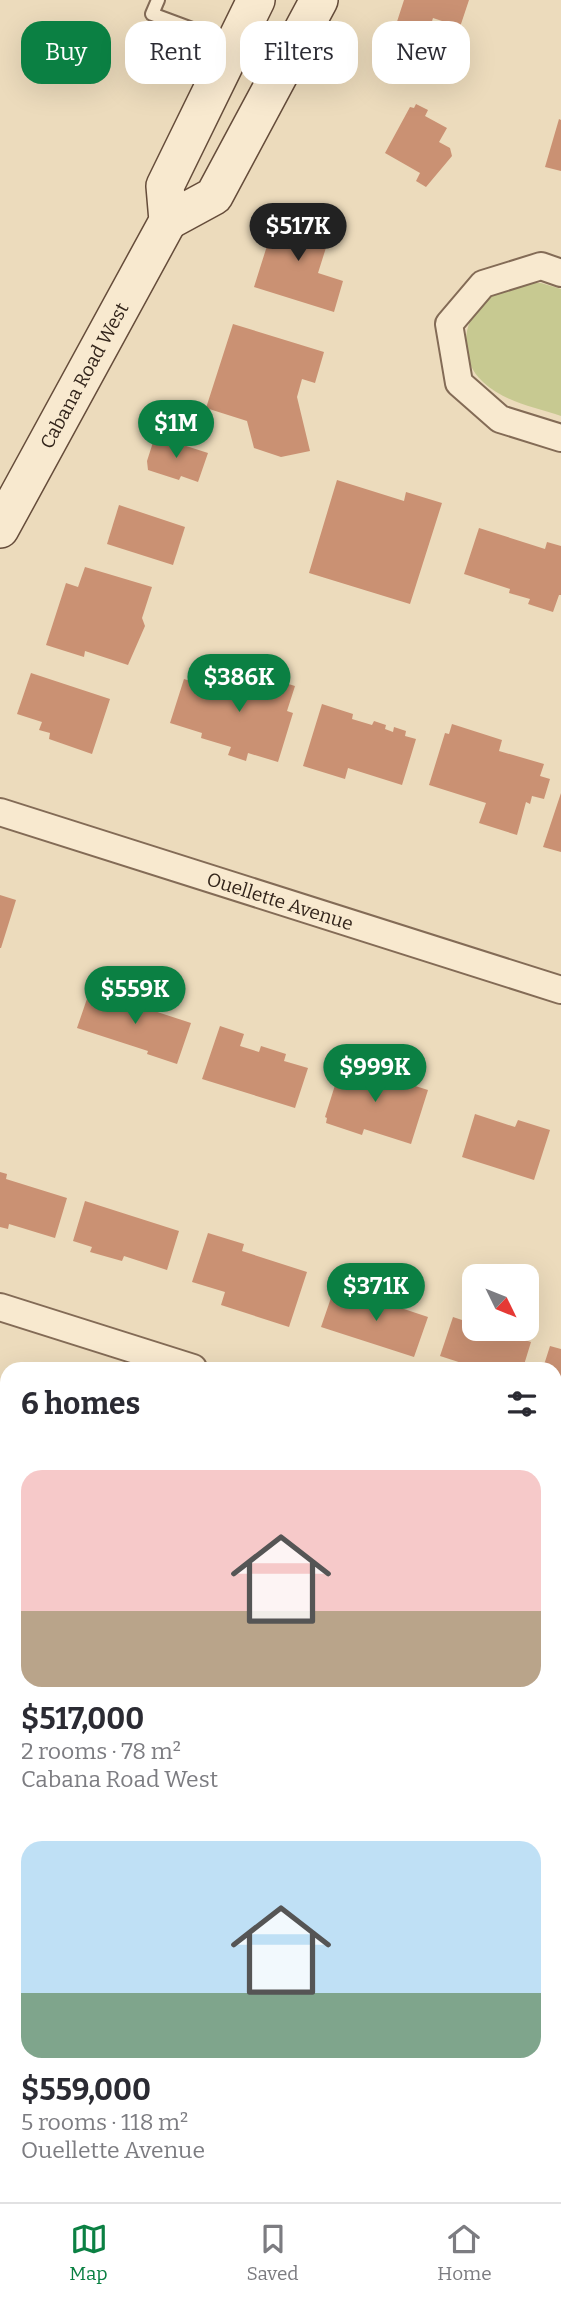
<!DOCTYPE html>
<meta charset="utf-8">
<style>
body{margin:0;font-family:Bitter,serif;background:#f2f2f3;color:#2b2b33;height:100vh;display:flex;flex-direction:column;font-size:26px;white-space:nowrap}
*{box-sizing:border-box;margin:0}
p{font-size:23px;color:#7c7c81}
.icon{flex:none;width:38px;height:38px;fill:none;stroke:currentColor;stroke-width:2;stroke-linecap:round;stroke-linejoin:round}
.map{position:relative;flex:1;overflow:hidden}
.drawer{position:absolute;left:0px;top:1362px;width:562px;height:842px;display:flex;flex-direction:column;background:#fff;border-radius:21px 21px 0 0;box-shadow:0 7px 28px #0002}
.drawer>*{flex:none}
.hud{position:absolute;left:21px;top:21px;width:520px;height:63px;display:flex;gap:14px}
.needle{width:46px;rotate:133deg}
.tools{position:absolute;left:462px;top:1264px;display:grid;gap:14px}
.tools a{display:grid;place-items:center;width:77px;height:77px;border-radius:14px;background:#fff;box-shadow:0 7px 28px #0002;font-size:35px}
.price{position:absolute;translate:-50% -60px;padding:0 16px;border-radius:24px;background:#0b8043;color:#fff;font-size:23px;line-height:46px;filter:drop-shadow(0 2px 4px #0008)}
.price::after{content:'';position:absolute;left:50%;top:42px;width:21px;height:16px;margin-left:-10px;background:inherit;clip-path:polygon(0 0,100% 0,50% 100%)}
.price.selected{background:#222;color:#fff}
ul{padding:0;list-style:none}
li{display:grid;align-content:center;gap:14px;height:371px;padding:0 21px}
li span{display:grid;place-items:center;height:217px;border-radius:21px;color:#555}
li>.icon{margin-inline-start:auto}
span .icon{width:126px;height:126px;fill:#fffc;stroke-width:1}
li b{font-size:30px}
h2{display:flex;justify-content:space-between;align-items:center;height:84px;padding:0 21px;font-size:30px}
.tag{padding:0 24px;border-radius:21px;background:#fff;box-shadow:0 7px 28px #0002;font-size:24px;line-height:63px}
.tag.selected{background:#0b8043;color:#fff}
.dock{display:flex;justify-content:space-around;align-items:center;height:98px;border-top:2px solid #e1e1e2;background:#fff;font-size:19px;color:#7c7c81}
.dock a{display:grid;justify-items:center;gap:4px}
.dock .selected{color:#0b8043}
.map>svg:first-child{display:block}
.green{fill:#c7c991}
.building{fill:#ca9173}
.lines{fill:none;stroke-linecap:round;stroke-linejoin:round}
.service-casing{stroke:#836b56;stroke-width:16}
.minor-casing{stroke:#836b56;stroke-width:30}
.secondary-casing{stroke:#654c3a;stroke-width:40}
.service{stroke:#f8e9cf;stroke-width:12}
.minor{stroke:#f8e9cf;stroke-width:26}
.secondary{stroke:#f8e9cf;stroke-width:37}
.labels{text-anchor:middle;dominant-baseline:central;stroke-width:6;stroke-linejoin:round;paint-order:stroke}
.street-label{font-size:19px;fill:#33251b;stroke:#f4e6cc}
</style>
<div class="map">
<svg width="561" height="2202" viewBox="0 0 561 2202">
<rect width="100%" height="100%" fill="#ecdbbc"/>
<path class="green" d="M 521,283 L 541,283 L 561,289 L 561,416 C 534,407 504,402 483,382 C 453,355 465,305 500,288 C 505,285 514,284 521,283 Z"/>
<g class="building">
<path d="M 404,0 L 469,0 L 460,27 L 433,18 L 425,44 L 393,34 Z"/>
<path d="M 416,104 L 428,110 L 425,116 L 447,128 L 439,142 L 450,148 L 452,156 L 426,187 L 416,181 L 420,173 L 385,153 L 410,107 L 414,108 Z"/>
<path d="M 559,119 L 561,120 L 561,171 L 545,167 Z"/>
<path d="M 278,211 L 322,224 L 320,232 L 330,235 L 318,273 L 343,281 L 334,312 L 254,287 Z"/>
<path d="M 233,324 L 324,352 L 315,383 L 302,379 L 297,397 L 310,451 L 281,457 L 254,448 L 247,421 L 206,408 Z"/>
<path d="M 155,436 L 208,453 L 198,482 L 181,476 L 179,480 L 148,470 L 147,461 Z"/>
<path d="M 337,480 L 404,501 L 406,492 L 442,503 L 410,604 L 309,573 Z"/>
<path d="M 119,505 L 185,527 L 173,565 L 107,544 Z"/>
<path d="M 479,528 L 545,549 L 547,542 L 561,546 L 561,595 L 559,595 L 553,612 L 528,604 L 530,599 L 509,593 L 510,589 L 464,574 Z"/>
<path d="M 85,567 L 152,587 L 142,618 L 145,626 L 128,665 L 85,651 L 84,657 L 46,645 L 66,583 L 78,587 Z"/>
<path d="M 236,668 L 295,686 L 287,711 L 293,713 L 278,762 L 248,753 L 246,761 L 228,755 L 231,747 L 201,738 L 202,733 L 170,723 L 184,679 L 228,693 Z"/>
<path d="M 31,673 L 110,699 L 92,754 L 49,739 L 50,733 L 39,730 L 42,722 L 17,714 Z"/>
<path d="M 322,704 L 353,714 L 352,719 L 372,725 L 374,721 L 386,725 L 385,729 L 393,732 L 394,727 L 406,731 L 405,736 L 416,739 L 402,785 L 348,768 L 345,779 L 303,766 Z"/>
<path d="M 452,724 L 502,740 L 499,751 L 544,764 L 540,776 L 550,779 L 544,799 L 532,796 L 530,804 L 526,802 L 517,835 L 479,823 L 486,803 L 429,785 L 445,733 L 449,734 Z"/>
<path d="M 561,793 L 561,852 L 543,847 Z"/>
<path d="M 0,895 L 16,900 L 1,948 L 0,948 Z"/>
<path d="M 90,990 L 191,1023 L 177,1064 L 147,1054 L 148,1051 L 77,1028 Z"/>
<path d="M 220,1026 L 244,1034 L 240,1046 L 259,1052 L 261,1046 L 286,1054 L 284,1061 L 308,1068 L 295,1108 L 202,1079 Z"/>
<path d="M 342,1063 L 428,1090 L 411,1144 L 364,1129 L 362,1135 L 326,1123 L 327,1118 L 325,1117 Z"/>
<path d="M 475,1114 L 515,1127 L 518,1120 L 550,1130 L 534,1180 L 462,1157 Z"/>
<path d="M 0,1172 L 7,1174 L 6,1179 L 67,1198 L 55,1238 L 9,1224 L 8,1229 L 0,1227 Z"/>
<path d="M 85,1201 L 179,1231 L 167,1270 L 124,1256 L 122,1261 L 90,1252 L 92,1247 L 73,1241 Z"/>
<path d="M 208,1233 L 244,1244 L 242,1251 L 307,1272 L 289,1327 L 221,1305 L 225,1292 L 192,1282 Z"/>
<path d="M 333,1292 L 360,1301 L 362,1295 L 428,1317 L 414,1357 L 321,1327 Z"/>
<path d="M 453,1317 L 474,1324 L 474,1328 L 488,1328 L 531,1342 L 523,1368 L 471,1368 L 471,1366 L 440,1356 Z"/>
<path d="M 550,1346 L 561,1349 L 561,1413 L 555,1411 L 555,1368 L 543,1368 Z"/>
<path d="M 0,1389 L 7,1391 L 7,1432 L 0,1430 Z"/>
<path d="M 0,1565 L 6,1567 L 0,1584 Z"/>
<path d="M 560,1588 L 561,1588 L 561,1677 L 555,1675 L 555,1606 Z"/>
<path d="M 555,1725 L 561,1728 L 561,1792 L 555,1790 Z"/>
<path d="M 0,1771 L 4,1772 L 1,1781 L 7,1783 L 6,1856 L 0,1855 Z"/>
<path d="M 555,1969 L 561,1971 L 561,2036 L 555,2034 Z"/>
</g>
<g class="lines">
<g class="service-casing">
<path id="service" d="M 158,0 L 152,14 L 230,43"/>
</g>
<g class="minor-casing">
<g id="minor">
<path d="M 561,273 L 541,266 L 483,284 L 449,324 L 459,383 L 500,419 L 561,438"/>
<path id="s1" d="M 0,812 L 561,990"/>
<path d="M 0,1307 L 193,1368"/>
<path d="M 555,1484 L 561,1486"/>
<path d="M 0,1700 L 7,1702"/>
<path d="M 555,1877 L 561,1879"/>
</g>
</g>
<g class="secondary-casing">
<g id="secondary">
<path d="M 168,221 L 214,196 L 319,0"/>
<path id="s2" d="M 0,529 L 168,221 L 165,186 L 256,0"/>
</g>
</g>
<use href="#service" class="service"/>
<use href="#minor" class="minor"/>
<use href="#secondary" class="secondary"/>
</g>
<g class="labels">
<g class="street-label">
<text stroke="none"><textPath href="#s2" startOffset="175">Cabana Road West</textPath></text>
<text stroke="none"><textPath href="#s1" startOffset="294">Ouellette Avenue</textPath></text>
</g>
</g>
</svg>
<div class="tools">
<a><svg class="needle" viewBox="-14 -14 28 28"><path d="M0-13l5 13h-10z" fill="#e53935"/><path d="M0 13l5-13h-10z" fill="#7c7c81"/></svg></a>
</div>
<b class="price selected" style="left:298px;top:263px">$517K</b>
<b class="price" style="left:176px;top:460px">$1M</b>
<b class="price" style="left:239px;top:714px">$386K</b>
<b class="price" style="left:135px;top:1026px">$559K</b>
<b class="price" style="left:375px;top:1104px">$999K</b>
<b class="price" style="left:376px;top:1323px">$371K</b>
<div class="hud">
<a class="tag selected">Buy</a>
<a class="tag">Rent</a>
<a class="tag">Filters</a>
<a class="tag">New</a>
</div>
<section class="drawer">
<h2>6 homes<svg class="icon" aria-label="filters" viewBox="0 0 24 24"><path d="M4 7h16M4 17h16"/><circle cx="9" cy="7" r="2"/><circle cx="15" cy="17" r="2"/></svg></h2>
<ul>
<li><span style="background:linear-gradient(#f6c9c9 65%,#b9a48a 0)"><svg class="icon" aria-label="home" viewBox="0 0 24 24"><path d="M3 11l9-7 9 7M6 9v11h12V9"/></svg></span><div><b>$517,000</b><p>2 rooms · 78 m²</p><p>Cabana Road West</p></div></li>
<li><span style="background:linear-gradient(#bfe0f5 70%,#7fa58c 0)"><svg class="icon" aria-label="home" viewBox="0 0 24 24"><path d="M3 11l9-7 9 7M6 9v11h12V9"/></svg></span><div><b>$559,000</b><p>5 rooms · 118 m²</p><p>Ouellette Avenue</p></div></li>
</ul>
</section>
</div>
<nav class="dock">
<a class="selected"><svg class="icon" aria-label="map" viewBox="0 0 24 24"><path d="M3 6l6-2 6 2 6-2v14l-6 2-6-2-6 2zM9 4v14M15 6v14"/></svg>Map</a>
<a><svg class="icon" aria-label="saved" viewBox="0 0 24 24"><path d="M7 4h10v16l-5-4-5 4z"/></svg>Saved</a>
<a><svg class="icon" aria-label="home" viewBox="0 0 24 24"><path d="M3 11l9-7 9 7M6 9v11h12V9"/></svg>Home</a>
</nav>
